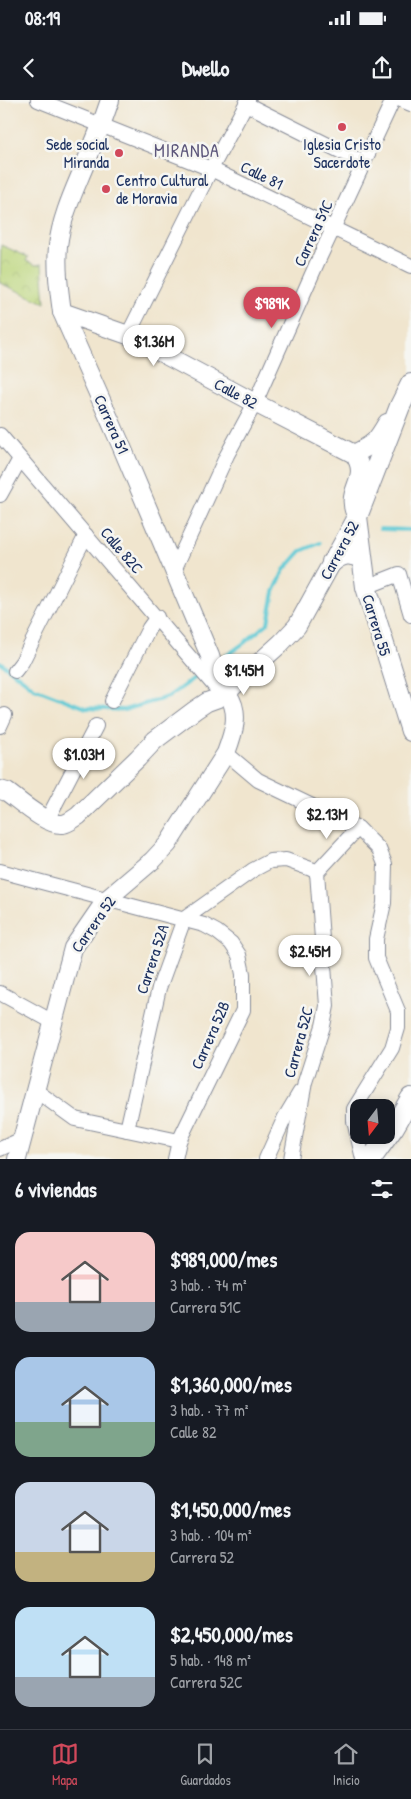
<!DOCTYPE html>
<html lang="es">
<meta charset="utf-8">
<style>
body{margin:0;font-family:"Patrick Hand",sans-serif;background:#20242c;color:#f1f3f6;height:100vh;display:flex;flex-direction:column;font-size:19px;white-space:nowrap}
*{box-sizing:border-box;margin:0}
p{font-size:16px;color:#9ea1a6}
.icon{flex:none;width:28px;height:28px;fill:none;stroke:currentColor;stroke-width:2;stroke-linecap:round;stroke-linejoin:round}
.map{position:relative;height:1059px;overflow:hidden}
.panel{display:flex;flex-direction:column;background:#171b24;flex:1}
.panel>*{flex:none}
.needle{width:32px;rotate:196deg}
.tools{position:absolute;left:350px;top:999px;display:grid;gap:10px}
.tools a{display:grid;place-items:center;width:45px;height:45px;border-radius:10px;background:#171b24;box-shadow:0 2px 12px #0003;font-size:25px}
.price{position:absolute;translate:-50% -42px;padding:0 11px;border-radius:18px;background:#fff;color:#222;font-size:16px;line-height:32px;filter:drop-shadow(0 1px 2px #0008)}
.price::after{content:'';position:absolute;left:50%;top:30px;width:15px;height:11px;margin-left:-8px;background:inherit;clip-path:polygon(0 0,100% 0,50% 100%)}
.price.active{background:#d1495b;color:#fff}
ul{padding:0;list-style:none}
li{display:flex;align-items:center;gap:15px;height:125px;padding:0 15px}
li span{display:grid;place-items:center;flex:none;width:140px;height:100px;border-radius:15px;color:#555}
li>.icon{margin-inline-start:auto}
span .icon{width:60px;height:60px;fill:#fffc;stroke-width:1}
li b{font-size:21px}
h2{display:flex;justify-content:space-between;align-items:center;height:60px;padding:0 15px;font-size:21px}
.status{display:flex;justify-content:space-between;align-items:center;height:35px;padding:0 25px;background:#171b24;direction:ltr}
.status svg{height:14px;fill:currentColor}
header{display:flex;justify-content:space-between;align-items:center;height:65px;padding:0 15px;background:#171b24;font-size:22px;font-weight:800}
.tab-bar{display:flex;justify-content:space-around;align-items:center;height:70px;border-top:1px solid #363941;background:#171b24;font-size:14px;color:#9ea1a6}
.tab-bar a{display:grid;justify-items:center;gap:2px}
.tab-bar .active{color:#d1495b}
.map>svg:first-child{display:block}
.park{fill:url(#park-crowns);stroke:#6c826c}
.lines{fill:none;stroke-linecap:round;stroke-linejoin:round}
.stream{stroke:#5cc8d3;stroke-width:4}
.minor-casing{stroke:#868a96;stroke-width:16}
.tertiary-casing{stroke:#868a96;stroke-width:20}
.secondary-casing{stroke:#868a96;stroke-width:22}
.minor{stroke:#fff;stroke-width:14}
.tertiary{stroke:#fff;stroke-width:18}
.secondary{stroke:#fff;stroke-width:20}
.poi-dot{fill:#d1495b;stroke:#f6f6f2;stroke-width:2}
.labels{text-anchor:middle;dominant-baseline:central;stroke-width:5;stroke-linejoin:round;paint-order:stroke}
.poi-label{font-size:16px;fill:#1b2f5e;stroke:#f6f6f2;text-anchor:end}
.street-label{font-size:16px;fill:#1b2f5e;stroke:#f6f6f2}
.neighbourhood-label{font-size:18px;letter-spacing:1px;fill:#5d577b;stroke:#f6f6f2}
</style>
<div class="status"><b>08:19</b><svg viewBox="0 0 49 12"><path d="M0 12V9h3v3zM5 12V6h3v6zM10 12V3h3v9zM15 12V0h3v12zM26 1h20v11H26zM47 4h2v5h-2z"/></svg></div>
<header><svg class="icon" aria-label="back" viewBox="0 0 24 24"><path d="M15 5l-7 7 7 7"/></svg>Dwello<svg class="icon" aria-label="share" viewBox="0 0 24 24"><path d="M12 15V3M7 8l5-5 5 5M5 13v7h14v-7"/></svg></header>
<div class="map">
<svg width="411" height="1059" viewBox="0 0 411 1059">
<defs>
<pattern id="park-crowns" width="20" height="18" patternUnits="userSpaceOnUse" patternTransform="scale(1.25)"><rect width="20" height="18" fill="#bcd67b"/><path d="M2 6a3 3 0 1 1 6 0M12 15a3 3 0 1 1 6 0" fill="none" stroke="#a1b86d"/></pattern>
</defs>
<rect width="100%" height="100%" fill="#f6f6f2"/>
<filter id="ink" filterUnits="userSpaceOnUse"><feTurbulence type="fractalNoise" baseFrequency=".02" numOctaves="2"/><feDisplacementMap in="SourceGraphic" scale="10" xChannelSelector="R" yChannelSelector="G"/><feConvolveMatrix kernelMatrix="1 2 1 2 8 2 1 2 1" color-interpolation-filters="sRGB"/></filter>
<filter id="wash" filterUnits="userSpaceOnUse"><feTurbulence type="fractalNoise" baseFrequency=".0096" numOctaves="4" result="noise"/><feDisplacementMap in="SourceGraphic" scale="20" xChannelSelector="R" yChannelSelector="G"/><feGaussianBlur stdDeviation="1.12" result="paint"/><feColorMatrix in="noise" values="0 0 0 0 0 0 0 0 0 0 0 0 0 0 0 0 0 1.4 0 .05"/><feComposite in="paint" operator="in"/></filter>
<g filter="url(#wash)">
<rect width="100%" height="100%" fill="#f0e5ce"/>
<path class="park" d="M 1,145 L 28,157 L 26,161 L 36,165 L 42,164 L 45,203 L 0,183 Z"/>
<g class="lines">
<g class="stream">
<path d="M 380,429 L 411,430"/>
<path d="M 219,561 L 244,543 L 268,523 L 274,492 L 284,470 L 301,451 L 320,443"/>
<path d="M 0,562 L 34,588 L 86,608 L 124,610 L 168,597 L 196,577"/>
</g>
</g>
</g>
<g filter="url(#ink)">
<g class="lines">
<g class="minor-casing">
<g id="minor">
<path d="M 38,0 L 211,69 L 411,166"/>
<path d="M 401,0 L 411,4"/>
<path d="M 246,4 L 364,63"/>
<path d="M 128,235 L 211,69 L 248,0"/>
<path d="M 0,335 L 217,589"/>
<path d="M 0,395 L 20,359"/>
<path d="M 174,470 L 227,355 L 255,303 L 317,163 L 393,0"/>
<path d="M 366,487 L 399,474 L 411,515"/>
<path d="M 15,571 L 22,562 L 86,435"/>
<path d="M 112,601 L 149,528 L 157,517"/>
<path d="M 0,626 L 5,615"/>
<path d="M 226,653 L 258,680 L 358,728 L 379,749 L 385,764 L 384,803 L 376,839 L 376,858 L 398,911 L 398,928 L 392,948 L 354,1009 L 354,1021 L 363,1059"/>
<path d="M 47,720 L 96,626"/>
<path d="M 0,771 L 204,825 L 217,832 L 231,843 L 239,855 L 243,874 L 243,910 L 179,1041 L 175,1059"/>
<path d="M 317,772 L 358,728"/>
<path d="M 0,893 L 53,922"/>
<path d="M 35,990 L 75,1019 L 179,1041"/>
<path d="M 127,1030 L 159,888 L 184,819 L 253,770 L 270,761 L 286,760 L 311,769 L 317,772"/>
<path d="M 0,1049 L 22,1039"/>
<path d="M 266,1059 L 285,1017 L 300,992"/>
<path d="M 291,1059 L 305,982 L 323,926 L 327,906 L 317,772"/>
</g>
</g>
<g class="tertiary-casing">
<g id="tertiary">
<path d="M 110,0 C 102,24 93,46 83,69 C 73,93 61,119 58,146 C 56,168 59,190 62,212 L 121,345 L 210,556 L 220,587"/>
<path d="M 62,212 L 128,235 L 255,303 L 354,354 C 372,380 342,390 357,417 L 297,526 L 281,543 L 228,591"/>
<path d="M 354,354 C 374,344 376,342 387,323"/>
<path d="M 0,690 L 7,692 C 21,702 47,726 63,724 C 69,723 73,719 78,716 L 138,658 L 155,640 L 195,610 L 207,602 L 218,598"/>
<path d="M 17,1059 L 73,848 L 106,800 L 153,760 L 168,744 L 226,653 C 233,634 241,613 228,595"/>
</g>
</g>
<g class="secondary-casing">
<g id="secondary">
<path d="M 411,284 L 400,306 L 357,417 L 366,487 L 411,631"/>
<path d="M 332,462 C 342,453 351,452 362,459"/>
<path d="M 371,1059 L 394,1027 L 411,998"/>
</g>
</g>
<use href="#minor" class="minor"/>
<use href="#tertiary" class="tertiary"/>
<use href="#secondary" class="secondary"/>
</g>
</g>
<g class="poi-dot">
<circle cx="342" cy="27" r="5"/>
<circle cx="119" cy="53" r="5"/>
<circle cx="106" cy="89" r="5"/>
</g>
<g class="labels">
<g class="poi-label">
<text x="109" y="44">Sede social<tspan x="109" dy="18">Miranda</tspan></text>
<text x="342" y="44" text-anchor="middle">Iglesia Cristo<tspan x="342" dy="18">Sacerdote</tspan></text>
<text x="116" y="80" text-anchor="start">Centro Cultural<tspan x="116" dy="18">de Moravia</tspan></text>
</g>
<g class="street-label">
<text transform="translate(262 75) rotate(26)">Calle 81</text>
<text transform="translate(313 133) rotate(-65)">Carrera 51C</text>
<text transform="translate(236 293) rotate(28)">Calle 82</text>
<text transform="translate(112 324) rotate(66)">Carrera 51</text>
<text transform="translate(122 450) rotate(49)">Calle 82C</text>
<text transform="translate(339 450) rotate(-62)">Carrera 52</text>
<text transform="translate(377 525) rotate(73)">Carrera 55</text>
<text transform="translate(93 824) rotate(-55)">Carrera 52</text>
<text transform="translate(152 859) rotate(-72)">Carrera 52A</text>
<text transform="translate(210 935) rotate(-66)">Carrera 52B</text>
<text transform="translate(298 942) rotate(-75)">Carrera 52C</text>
</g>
<g class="neighbourhood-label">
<text x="187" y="50">MIRANDA</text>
</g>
</g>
</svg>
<div class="tools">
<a><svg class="needle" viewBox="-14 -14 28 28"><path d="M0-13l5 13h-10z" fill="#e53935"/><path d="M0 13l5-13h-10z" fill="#9ea1a6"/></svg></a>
</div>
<b class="price active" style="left:272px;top:229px">$989K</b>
<b class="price" style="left:154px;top:267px">$1.36M</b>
<b class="price" style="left:244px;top:596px">$1.45M</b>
<b class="price" style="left:84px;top:680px">$1.03M</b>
<b class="price" style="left:327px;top:740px">$2.13M</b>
<b class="price" style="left:310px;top:877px">$2.45M</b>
</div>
<section class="panel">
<h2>6 viviendas<svg class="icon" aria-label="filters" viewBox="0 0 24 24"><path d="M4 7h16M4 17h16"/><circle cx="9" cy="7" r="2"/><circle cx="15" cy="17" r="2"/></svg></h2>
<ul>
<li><span style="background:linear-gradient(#f6c9c9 70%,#9aa5b1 0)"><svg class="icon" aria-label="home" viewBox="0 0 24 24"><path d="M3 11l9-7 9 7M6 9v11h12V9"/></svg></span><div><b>$989,000/mes</b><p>3 hab. · 74 m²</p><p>Carrera 51C</p></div></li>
<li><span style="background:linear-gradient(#a9c7e8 65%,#7fa58c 0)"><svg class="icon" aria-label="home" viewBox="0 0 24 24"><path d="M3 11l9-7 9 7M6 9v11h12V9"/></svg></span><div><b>$1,360,000/mes</b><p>3 hab. · 77 m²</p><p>Calle 82</p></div></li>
<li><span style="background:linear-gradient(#c9d6e8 70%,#c2b280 0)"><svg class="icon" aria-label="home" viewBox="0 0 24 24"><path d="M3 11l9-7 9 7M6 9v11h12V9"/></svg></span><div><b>$1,450,000/mes</b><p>3 hab. · 104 m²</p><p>Carrera 52</p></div></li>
<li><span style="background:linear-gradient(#bfe0f5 70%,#9aa5b1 0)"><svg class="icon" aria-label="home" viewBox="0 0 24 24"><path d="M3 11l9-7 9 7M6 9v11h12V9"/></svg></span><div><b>$2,450,000/mes</b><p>5 hab. · 148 m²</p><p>Carrera 52C</p></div></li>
</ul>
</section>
<nav class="tab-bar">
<a class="active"><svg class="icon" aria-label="map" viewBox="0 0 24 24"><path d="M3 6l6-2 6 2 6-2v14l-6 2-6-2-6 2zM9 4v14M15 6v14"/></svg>Mapa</a>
<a><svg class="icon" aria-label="saved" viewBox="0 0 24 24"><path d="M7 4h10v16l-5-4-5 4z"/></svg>Guardados</a>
<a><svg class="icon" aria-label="home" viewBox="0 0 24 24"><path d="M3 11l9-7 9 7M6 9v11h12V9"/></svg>Inicio</a>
</nav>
